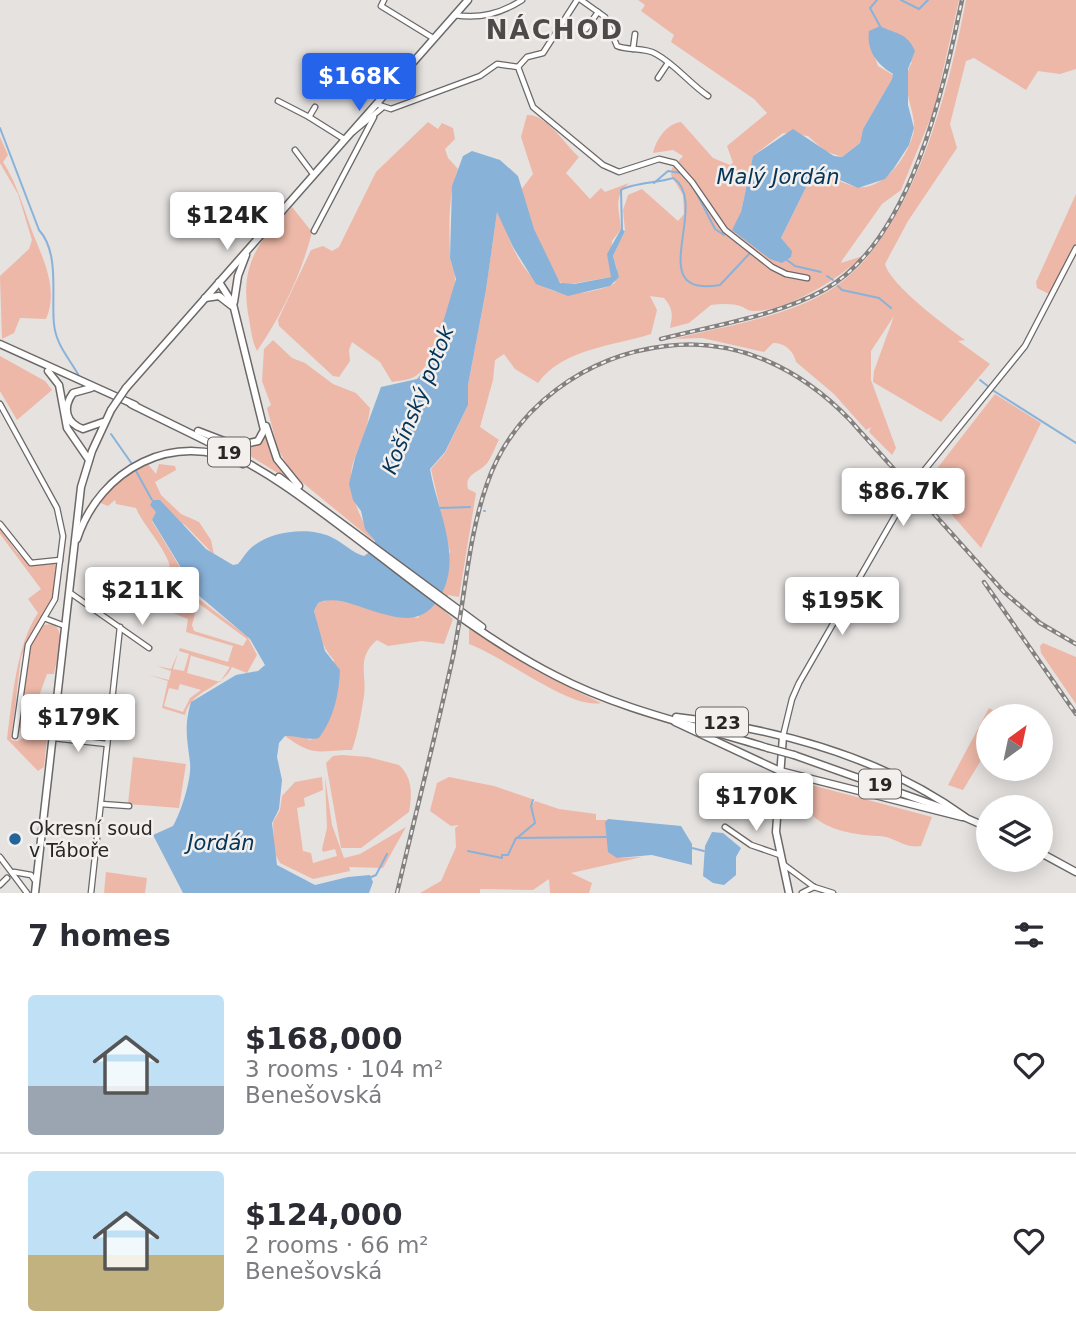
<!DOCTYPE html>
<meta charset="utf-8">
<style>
body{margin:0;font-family:"DejaVu Sans",sans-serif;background:#f7f7f7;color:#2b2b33;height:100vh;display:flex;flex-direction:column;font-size:26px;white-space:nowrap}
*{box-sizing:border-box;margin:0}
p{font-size:23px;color:#7c7c81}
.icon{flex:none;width:38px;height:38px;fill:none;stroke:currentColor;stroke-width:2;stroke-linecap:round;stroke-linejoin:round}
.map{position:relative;height:893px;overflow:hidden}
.side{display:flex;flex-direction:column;background:#fff;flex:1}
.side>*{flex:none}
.needle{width:46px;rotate:33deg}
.tools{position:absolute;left:976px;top:704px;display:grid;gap:14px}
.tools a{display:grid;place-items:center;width:77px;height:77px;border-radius:50%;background:#fff;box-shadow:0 4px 18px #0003;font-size:35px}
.price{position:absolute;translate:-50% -60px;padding:0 16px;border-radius:7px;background:#fff;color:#222;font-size:23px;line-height:46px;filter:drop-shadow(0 2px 4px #0008)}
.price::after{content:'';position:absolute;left:50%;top:42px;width:21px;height:16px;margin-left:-10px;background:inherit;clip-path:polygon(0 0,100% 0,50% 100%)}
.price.on{background:#2563eb;color:#fff}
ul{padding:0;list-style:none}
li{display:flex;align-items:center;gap:21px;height:175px;padding:0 28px}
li+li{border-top:2px solid #e1e1e2}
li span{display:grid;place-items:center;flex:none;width:196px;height:140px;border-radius:7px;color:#555}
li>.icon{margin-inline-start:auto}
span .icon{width:84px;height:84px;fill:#fffc;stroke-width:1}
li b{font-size:30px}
h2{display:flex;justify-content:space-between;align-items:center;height:84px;padding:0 28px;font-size:30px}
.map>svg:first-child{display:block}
.green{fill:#edb8a8;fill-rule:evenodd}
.water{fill:#89b2d9}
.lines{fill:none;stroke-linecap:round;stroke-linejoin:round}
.stream{stroke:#89b2d9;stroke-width:2}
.minor-casing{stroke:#6c6867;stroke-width:7}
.major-casing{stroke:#6c6867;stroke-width:9}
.minor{stroke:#fff;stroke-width:4.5}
.major{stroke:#fff;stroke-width:6}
.rail-casing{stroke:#838180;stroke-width:4.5}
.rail{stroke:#f3efed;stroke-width:2;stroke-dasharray:5;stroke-linecap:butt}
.major-bridge-casing{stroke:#6c6867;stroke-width:9;stroke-linecap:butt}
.major-bridge{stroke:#fff;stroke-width:6}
.poi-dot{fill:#23649a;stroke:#f3efed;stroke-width:2.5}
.labels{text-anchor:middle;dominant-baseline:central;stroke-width:5;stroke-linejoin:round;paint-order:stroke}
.shield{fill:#f3efed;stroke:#656362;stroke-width:2}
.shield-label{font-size:18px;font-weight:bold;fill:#282726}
.poi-label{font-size:19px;fill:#282726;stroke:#f3efed;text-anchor:start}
.water-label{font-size:21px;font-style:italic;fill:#03355a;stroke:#f3efed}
.district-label{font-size:26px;font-weight:bold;letter-spacing:2px;fill:#4d4a49;stroke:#f3efed}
</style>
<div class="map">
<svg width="1076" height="893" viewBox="0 0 1076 893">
<rect width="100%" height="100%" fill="#e5e2e0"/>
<g class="green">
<path d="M 638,0 L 959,0 L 934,110 L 901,190 L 882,204 L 843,259 L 841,263 L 863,256 C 840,278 786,312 753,311 C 749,311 746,309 743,307 C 732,303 721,304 711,305 L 689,323 L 670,328 C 673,314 673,309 664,298 L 650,296 L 657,310 L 651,334 C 613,346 562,349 538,383 L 515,369 L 504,354 L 495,360 L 493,380 L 480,427 L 499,440 C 495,447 492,456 488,462 C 480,473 464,473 468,489 L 476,493 L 459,597 L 448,595 L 441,607 L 453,619 L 444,644 L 422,641 L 388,646 L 377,640 C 356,658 367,673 364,696 C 361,714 358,733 352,750 C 319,750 315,758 285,736 L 296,735 L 311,740 L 334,660 C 321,647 318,629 314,611 L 318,603 L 331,599 L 418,618 L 450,552 L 431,469 L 445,453 L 468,405 L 468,385 L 486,290 L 497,211 C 503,220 507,235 512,246 C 535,294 561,302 610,286 L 615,283 L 617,269 L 613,256 L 625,231 L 623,210 L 628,195 L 642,189 L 678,221 L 684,214 L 683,195 L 671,175 L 672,168 L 683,156 L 673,150 L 653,153 C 656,140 666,124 681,122 L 713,158 L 730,165 L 733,163 L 727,146 L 767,113 L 754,99 L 671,42 L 674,35 L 641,11 L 645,5 ZM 874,55 L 912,62 C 898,85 916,110 914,130 C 910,154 884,191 857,187 C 846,185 832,177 822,172 L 811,177 L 781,238 L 784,245 L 741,212 L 753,156 L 783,133 L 808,136 L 825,151 L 842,157 L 860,143 L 863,129 L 892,79 L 893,75 L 878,66 Z"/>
<path d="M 966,0 L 1076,0 L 1076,69 L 1060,74 L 1038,71 L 1026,90 L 974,58 L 966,61 L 950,124 L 957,148 L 908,221 L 885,264 C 891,286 946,326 965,340 L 958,341 L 990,364 L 941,422 L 873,382 L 874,371 L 894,316 L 871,351 L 871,380 L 896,448 L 892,455 L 869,432 L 871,427 L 866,430 L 834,394 L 796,362 C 794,352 785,342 773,343 L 764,352 L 702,338 L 674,339 C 724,326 782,318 827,292 C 911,242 949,91 966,0 Z"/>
<path d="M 527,115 C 547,114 565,145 579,157 L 566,173 L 590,199 L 601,188 L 605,192 L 629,183 C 613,197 619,208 621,229 L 612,241 L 611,277 L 565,285 C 546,277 527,210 521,190 L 533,174 L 521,137 Z"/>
<path d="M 428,122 L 438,129 L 442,123 L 453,128 L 455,139 L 445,149 L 448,158 L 458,169 C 448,194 449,227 450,255 C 450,264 456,272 455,281 C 453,303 435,363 417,375 C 409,381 401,380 392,382 L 380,362 L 352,342 L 349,350 L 350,361 L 339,377 L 333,376 L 279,326 L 278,320 L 311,250 L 323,246 L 332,251 L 339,247 L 376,172 Z"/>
<path d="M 0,137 L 8,155 L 3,162 C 17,184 23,206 32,231 C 43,259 59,289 46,319 L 20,318 L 14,333 L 2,339 L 0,276 L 29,249 L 32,240 L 18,194 L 0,163 Z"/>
<path d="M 1076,194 L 1076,245 L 1049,294 L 1037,288 L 1036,282 Z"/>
<path d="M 292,207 L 312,232 C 302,273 281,316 257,351 C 252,341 251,330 249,319 C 239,267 256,243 292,207 Z"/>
<path d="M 273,340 L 292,358 L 305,363 L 333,384 L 356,393 L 370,408 C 368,428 361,441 354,460 C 344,487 361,521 375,542 L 292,474 L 278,449 L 267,408 L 271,405 L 262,381 L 264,349 Z"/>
<path d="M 0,356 L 45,381 L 52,390 L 17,420 L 0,391 Z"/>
<path d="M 995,394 L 1041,423 L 981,548 L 925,484 Z"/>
<path d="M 266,435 L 286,476 L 284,477 L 239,449 L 255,445 Z"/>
<path d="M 147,463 L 156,474 L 159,464 L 175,466 L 176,470 L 155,482 L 161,495 L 181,514 L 199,522 L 211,540 L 214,555 L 185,525 L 156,513 L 152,521 L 199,599 L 247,636 L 257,655 L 247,673 L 232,667 C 221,690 191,689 185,715 L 162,708 L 168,681 L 149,675 L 169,680 L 171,671 L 157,666 L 171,669 L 178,653 L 173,669 L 184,671 L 189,654 L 179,651 L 180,648 L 228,662 L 233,646 L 186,632 L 188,619 L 163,609 L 165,601 L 162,605 L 157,601 C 161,592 170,580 170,570 C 172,556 142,524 136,508 L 116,504 L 115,500 L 108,506 L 98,502 L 128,473 ZM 198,603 L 247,639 L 243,646 L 194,631 L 192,625 ZM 191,655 L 192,656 L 230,667 L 220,682 L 187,673 ZM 180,684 L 201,690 L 190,698 L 183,712 L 164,706 L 169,688 L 178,690 Z"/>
<path d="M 0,528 C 17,551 22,570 54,563 L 58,568 L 53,601 L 33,630 L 21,657 L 11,740 L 17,741 L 26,737 L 19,726 L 28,648 L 41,625 L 54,624 C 67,636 56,660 54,674 L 47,674 L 38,699 L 50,708 L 44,767 L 38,771 L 7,739 C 12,702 16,645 38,613 L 28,599 L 41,589 L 0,534 Z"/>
<path d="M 469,627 L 536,671 L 601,703 C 571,710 503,656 469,644 Z"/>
<path d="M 1043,643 L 1076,657 L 1076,704 L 1041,653 L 1040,646 Z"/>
<path d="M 989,708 L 1002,715 L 989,716 L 989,747 L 963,790 L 948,785 Z"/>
<path d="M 342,755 L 368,757 L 399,765 C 413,778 412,795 409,812 L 361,848 L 341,848 L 326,763 L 333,756 Z"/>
<path d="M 133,757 L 186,764 L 179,808 L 128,804 Z"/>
<path d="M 322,777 L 323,790 L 304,798 L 305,806 L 297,808 L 303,851 L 311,853 L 313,863 L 337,856 L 335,849 L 323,852 L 322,849 L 327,828 L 325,777 L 332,825 L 344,858 L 360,854 L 406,827 L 383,868 L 349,867 L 350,871 L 313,879 L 280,863 L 274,852 L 273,822 L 280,810 L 282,796 L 295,782 Z"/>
<path d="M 449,777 L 494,786 L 532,799 L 533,804 L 535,801 L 559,809 L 596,814 L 596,820 L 606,820 L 617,858 L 642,857 L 571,873 L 592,883 L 589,893 L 550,893 L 549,879 L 533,890 L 480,889 L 480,893 L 420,893 L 441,881 L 456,847 L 455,828 L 459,825 L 451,826 L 430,811 L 437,783 Z"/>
<path d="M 804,783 L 932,817 L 921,846 C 905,849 895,837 880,836 C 848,835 803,827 800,788 Z"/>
<path d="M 106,872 L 147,878 L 145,893 L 104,893 Z"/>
</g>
<g class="water">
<path d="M 880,26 C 895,34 907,32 915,51 L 908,69 L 908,105 L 914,128 L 909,145 L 894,168 L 885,179 L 858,188 L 822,172 L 811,177 L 781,238 L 792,251 L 791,257 L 782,263 L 770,259 L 732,230 L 741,212 L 753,156 L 793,129 L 834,156 L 842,157 L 860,143 L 863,129 L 892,79 L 893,74 C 878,65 866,51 869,31 Z"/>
<path d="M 472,151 L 500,160 L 518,176 L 534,229 L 560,283 L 574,284 L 611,277 L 607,254 L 621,229 L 625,231 L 613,256 L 619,277 L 610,286 L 568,296 L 536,284 L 513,247 L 497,212 L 486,290 L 468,385 L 468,405 L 445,452 L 430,469 C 437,511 465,560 438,600 C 422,623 403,620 376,612 C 358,607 336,595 318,603 L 314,611 L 325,651 L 340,670 C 339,694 334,718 319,738 C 307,741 297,735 285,736 L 279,743 L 277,757 L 282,780 L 279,809 L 272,823 L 277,865 L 315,885 L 348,877 L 370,875 L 373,882 L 369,893 L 183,893 L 153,835 L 173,826 C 181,812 192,779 190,762 C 187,738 184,726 191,702 L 236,675 L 258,671 L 265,665 L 250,639 L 197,594 L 152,520 L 156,512 L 150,505 L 153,500 L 160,500 L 206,549 L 233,565 L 238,564 C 242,560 244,555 248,551 C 266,531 308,526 331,537 C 343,542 352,553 364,556 L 374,549 L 375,541 L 365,529 L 361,511 L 353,500 L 349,484 L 355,458 L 381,387 L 417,379 L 429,364 L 435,349 L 456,279 L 450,258 L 452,186 L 463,156 Z"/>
<path d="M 608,819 L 681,826 L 692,844 L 692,865 L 652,855 L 617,858 L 608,852 L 605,822 Z"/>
<path d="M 712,832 L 723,833 L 741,848 L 736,857 L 736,875 L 724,885 L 713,883 L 703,876 L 705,846 Z"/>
</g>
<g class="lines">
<g class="stream">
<path d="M 877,0 L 870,8 L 881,28"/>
<path d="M 901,0 L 919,9 L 928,0"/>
<path d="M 0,128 L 39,230 C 60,253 51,296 54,324 C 56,346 71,360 80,378"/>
<path d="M 654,183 L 668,171 L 681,173"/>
<path d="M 695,190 L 715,229 L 724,235"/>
<path d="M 622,230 L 621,190 C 632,183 658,183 673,178 C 712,203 641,299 720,285 L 750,253"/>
<path d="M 787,260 L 795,266 L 821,272"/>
<path d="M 827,276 L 833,280"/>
<path d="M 838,286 L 842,290 L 879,298 L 891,308"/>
<path d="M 980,380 L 989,387"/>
<path d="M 994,391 L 1076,443"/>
<path d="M 111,434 L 132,464"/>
<path d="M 136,471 L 152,500"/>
<path d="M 440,508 L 470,507"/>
<path d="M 484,511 L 485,511"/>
<path d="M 517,838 L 535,823 L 531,806 L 533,800"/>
<path d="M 692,848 L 704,851"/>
<path d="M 468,851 L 502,858 L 502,855 L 508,855 L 516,838 L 606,837"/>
<path d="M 369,878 L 376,875 L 387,854"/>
</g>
<g class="minor-casing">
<g id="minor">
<path d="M 384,0 L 381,6 L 433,38"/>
<path d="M 581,0 L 605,17 L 617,46 C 629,51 644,47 656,54 C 676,65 689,83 708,96"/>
<path d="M 454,15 C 480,19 500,14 522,0"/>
<path d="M 586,29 L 598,12"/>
<path d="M 633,49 L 635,34"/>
<path d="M 518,67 L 527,57 L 543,53 L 577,0"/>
<path d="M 658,78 L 668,63"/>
<path d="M 278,101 L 309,117"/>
<path d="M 376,104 L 391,109 L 480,76 L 497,64 L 518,67 L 533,107 L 603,165 L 619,172 L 659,159 L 675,163 L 692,182 L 725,230 L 772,267 L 786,274 L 807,278"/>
<path d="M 315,107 L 309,117 L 344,139"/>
<path d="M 353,132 L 382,108"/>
<path d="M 295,150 L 313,174"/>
<path d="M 314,231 L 374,117"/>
<path d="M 0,404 L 57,508 L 63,536 L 55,599 L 28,645 L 15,736"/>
<path d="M 0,524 L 31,563 L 60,560"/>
<path d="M 69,592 L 149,648"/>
<path d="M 44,618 L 65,626"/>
<path d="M 783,736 L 792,699 L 799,683 L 914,483 L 1025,346 L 1076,248"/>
<path d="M 53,738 L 107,744"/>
<path d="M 101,804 L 129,806"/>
<path d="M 725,827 L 751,845 L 780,855"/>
<path d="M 0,857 L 27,893"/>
<path d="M 783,864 L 814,887 L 833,893"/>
<path d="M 14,872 L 31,875 L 36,882"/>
<path d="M 0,885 L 7,878"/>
<path d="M 91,893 L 120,627"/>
<path d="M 802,893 L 814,887"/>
</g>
</g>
<g class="major-casing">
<g id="major">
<path d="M 205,298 L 219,296 L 232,306"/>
<path d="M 234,302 L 238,276 L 246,255"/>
<path d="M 0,344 L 135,405"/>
<path d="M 48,371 L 59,385 L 67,428 L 89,460"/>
<path d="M 91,388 L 73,393 C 62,408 66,423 83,429 L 103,422"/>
<path d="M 126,388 L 468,0"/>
<path d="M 131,404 C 182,430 234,452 282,484 C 374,546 456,625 556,676 C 621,710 698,726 768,748"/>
<path d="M 266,426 L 277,459 L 299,486"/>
<path d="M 198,431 L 237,446 L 258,441 L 264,430 L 233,304 L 219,282"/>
<path d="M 279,477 L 482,627"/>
<path d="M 77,539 C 100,469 174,429 243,464"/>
<path d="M 676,717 C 778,729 881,756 965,817"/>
<path d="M 675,722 L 780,771 L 962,817"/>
<path d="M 783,736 L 776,832 L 789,893"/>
<path d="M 794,755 L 954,812"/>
<path d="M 964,817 L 989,828"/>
<path d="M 1041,853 L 1076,872"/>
<path d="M 35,893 L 81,487 L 92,451 L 111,410"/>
</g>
</g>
<use href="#minor" class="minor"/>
<use href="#major" class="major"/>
<g class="rail-casing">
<g id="rail">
<path d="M 661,339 C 712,326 779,315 824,290 C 911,241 943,91 962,0"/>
<path d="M 984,582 L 1076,714"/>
<path d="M 397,893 C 415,816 435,738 452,661 C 465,603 467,540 487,484 C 513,407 587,355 666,346 C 738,337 802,370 850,420 L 1004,592 L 1040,623 L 1076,644"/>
</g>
</g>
<use href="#rail" class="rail"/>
<g class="major-bridge-casing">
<g id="major-bridge">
<path d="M 111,410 L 126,388"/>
<path d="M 768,748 L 794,755"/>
</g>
</g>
<use href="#major-bridge" class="major-bridge"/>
</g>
<circle class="poi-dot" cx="15" cy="839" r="7"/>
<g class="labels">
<g class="shield">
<rect x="208" y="437.5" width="42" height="29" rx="5"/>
<rect x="696" y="707.5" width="52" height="29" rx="5"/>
<rect x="859" y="769.5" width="42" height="29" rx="5"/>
</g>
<g class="shield-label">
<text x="229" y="452">19</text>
<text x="722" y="722">123</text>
<text x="880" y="784">19</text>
</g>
<g class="poi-label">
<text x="29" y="828">Okresní soud<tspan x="29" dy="22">v Táboře</tspan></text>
</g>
<g class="water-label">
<text x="778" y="177">Malý Jordán</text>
<text transform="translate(418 400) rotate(-68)">Košínský potok</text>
<text x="221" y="843">Jordán</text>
</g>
<g class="district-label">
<text x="555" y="30">NÁCHOD</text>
</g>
</g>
</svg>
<div class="tools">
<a><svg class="needle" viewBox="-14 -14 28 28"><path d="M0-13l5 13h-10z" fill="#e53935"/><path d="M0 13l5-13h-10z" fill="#7c7c81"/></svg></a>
<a><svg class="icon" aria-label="layers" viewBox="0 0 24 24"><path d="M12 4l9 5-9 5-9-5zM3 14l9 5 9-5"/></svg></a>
</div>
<b class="price on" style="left:359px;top:113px">$168K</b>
<b class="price" style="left:227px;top:252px">$124K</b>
<b class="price" style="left:903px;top:528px">$86.7K</b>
<b class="price" style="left:142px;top:627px">$211K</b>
<b class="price" style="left:842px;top:637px">$195K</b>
<b class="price" style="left:78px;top:754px">$179K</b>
<b class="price" style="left:756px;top:833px">$170K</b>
</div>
<section class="side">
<h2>7 homes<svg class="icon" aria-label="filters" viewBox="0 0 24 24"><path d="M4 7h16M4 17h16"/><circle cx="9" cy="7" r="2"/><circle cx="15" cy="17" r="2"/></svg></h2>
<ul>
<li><span style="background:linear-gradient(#bfe0f5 65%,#9aa5b1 0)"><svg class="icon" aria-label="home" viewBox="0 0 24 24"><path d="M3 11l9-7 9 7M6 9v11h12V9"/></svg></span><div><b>$168,000</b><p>3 rooms · 104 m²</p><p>Benešovská</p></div><svg class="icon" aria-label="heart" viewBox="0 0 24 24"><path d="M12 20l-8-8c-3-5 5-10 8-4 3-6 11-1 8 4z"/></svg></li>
<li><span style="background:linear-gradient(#bfe0f5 60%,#c2b280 0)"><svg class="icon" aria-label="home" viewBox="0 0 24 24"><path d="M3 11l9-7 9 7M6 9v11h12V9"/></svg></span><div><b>$124,000</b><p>2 rooms · 66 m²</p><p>Benešovská</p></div><svg class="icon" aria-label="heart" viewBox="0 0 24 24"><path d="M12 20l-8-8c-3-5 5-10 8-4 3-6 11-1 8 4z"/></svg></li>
</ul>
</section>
